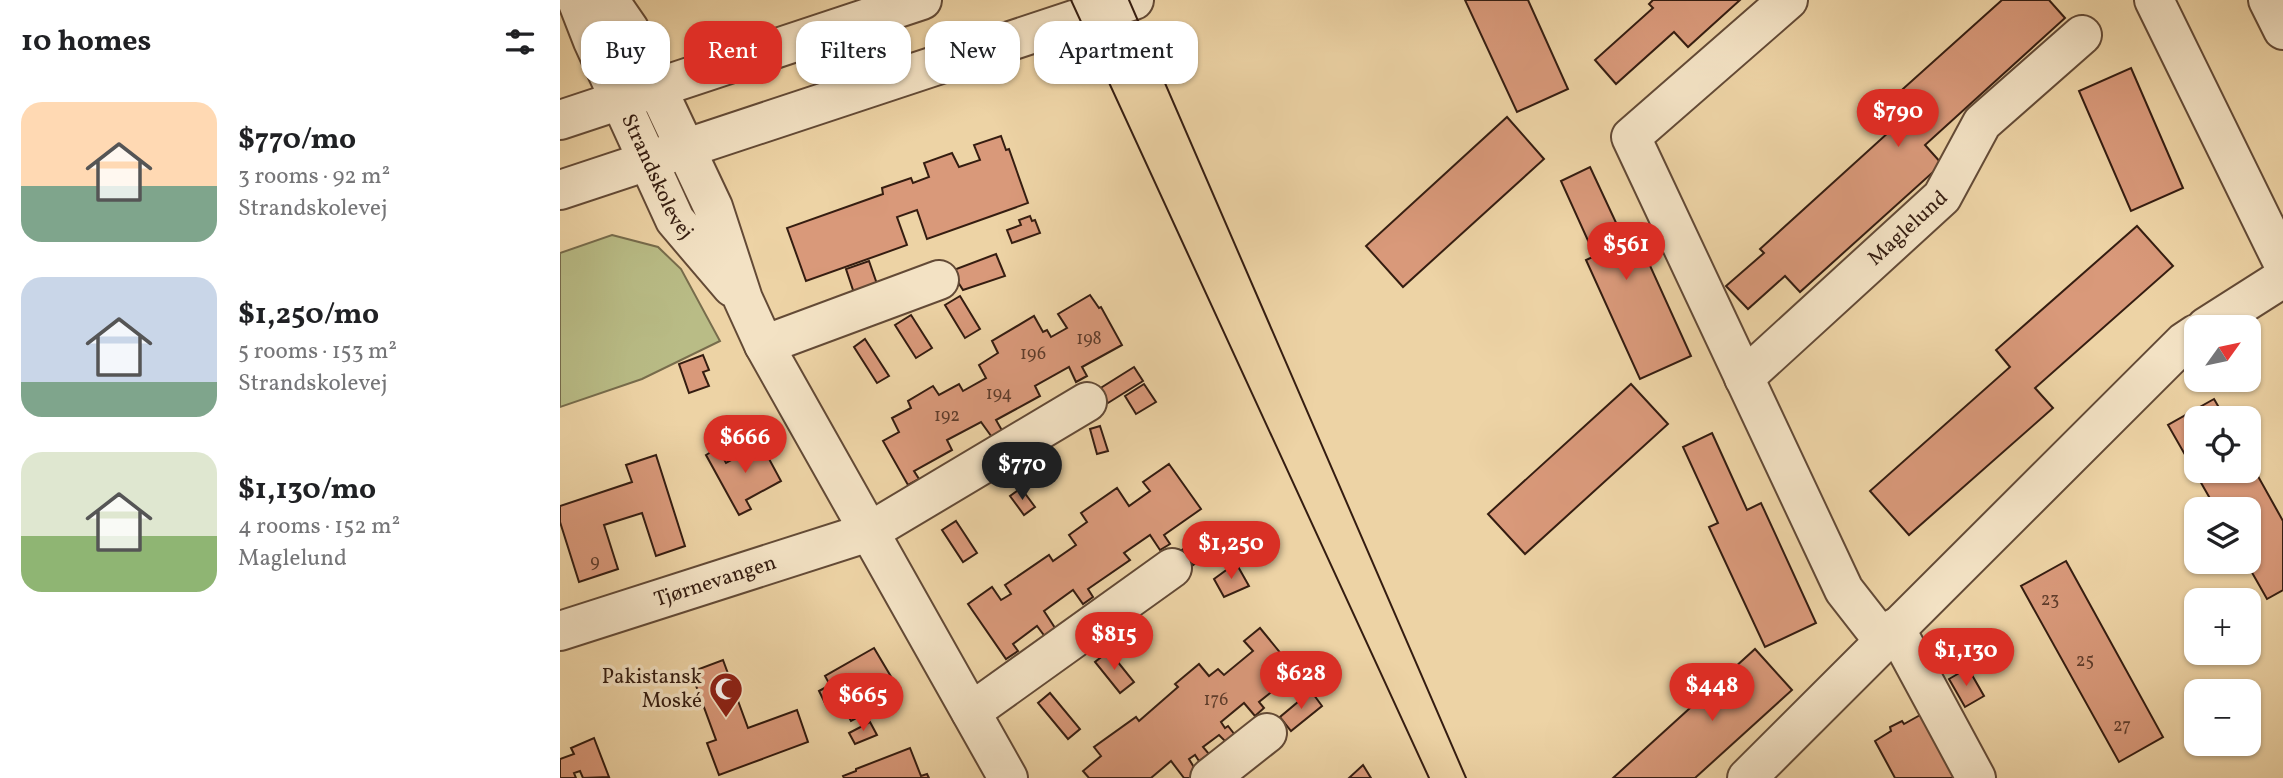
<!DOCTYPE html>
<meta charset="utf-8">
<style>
body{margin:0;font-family:Vollkorn,serif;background:#f6f6f6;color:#202124;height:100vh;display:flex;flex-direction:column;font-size:26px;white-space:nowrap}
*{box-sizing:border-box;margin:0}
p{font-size:23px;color:#757577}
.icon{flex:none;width:38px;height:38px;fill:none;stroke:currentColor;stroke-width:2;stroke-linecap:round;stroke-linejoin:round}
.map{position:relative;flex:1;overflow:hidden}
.drawer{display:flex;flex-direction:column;background:#fff;width:560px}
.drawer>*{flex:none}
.top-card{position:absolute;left:21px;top:21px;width:665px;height:63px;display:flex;gap:14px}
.needle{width:46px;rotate:57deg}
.tools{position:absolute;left:1624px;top:315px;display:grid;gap:14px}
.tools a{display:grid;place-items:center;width:77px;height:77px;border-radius:14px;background:#fff;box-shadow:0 2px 5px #0004;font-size:35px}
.price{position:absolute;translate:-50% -60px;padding:0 16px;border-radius:24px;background:#d93025;color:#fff;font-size:23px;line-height:46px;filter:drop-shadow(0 2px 4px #0008)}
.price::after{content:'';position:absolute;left:50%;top:42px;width:21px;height:16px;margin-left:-10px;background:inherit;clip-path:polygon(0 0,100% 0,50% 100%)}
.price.current{background:#222;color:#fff}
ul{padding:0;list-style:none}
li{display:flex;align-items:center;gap:21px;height:175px;padding:0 21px}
li span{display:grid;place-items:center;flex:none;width:196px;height:140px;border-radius:21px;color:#555}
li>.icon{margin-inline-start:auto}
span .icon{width:84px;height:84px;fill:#fffc;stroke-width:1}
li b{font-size:30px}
h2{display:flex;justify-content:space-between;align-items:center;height:84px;padding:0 21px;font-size:30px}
.tag{padding:0 24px;border-radius:21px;background:#fff;box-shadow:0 2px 5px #0004;font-size:24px;line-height:63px}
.tag.current{background:#d93025;color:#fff}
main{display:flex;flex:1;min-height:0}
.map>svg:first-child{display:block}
.green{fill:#b9bc86;stroke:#776c4c;stroke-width:2}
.building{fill:#d9997a;stroke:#351d11;stroke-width:2}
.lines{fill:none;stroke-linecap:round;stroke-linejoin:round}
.minor-casing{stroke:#634a36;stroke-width:42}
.minor{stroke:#f3e2c4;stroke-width:38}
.tram{stroke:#351d11;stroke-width:2}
.labels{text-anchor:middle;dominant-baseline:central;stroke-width:7;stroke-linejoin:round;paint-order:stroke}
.number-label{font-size:18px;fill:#5e3c2b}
.street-label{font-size:21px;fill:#351d11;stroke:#f3e2c4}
.poi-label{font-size:21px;fill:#351d11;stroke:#f3e2c4;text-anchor:end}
</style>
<main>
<section class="drawer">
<h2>10 homes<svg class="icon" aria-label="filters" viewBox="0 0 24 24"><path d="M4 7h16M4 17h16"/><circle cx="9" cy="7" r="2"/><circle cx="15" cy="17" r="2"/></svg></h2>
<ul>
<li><span style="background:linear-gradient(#ffd9b3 60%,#7fa58c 0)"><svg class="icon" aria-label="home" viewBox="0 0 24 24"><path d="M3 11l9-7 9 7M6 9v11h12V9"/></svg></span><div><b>$770/mo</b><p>3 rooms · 92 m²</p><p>Strandskolevej</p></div></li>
<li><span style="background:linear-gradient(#c9d6e8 75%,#7fa58c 0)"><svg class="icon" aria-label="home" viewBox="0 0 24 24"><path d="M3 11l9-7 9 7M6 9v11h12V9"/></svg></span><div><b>$1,250/mo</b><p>5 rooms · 153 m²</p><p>Strandskolevej</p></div></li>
<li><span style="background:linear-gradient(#dfe7d0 60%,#8fb573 0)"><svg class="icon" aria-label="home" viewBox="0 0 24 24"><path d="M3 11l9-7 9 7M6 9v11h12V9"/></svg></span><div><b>$1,130/mo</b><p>4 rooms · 152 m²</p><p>Maglelund</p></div></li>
</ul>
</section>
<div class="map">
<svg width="1723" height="778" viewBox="0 0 1723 778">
<rect width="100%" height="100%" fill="#edd3a5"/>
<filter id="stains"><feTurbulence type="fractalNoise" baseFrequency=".00286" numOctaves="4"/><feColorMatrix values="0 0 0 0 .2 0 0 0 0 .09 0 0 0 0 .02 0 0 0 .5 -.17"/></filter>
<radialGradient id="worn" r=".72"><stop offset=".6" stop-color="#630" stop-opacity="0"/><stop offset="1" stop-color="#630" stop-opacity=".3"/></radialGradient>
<path class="green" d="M 52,235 L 98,247 L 121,269 L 160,341 L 82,379 L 0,407 L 0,253 Z"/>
<g class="building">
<path d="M 905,0 L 968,0 L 1008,89 L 957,112 Z"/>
<path d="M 1093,0 L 1180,0 L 1128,47 L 1114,32 L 1056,84 L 1035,60 L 1093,8 L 1089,4 Z"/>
<path d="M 1442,0 L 1489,0 L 1505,18 L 1365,145 L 1382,164 L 1240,292 L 1225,276 L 1188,309 L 1166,286 L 1204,253 L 1200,249 L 1340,122 L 1325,105 Z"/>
<path d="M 1571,68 L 1623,188 L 1571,211 L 1519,91 Z"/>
<path d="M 947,117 L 984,159 L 843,287 L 806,246 Z"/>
<path d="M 441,136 L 446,150 L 449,149 L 468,203 L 367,239 L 357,210 L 337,217 L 347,245 L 246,281 L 227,228 L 323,194 L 322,188 L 351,178 L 353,183 L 369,177 L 364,163 L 392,153 L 399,167 L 420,160 L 414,145 Z"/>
<path d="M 1030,167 L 1065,242 L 1077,237 L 1131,356 L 1080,379 L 1026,260 L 1035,256 L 1001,181 Z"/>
<path d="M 470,216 L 472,221 L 475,220 L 480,233 L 452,243 L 447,230 L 461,225 L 459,220 Z"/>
<path d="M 1577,226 L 1613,266 L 1475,388 L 1493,408 L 1349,535 L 1310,491 L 1450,367 L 1436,350 Z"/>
<path d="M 436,254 L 445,276 L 403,290 L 391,271 Z"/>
<path d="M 309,261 L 317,284 L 295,296 L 286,269 Z"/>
<path d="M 530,295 L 539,308 L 541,307 L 562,345 L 522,367 L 527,376 L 516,382 L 509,367 L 475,386 L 480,396 L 436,420 L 444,434 L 434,440 L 421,422 L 387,440 L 392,450 L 354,471 L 359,479 L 348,485 L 323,441 L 339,432 L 332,418 L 351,408 L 348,401 L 373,386 L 379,395 L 399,384 L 403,391 L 426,378 L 419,365 L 438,353 L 432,341 L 474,316 L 483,332 L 487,330 L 491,337 L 507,328 L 498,314 Z"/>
<path d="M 400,296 L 420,329 L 405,338 L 385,305 Z"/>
<path d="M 351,315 L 372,348 L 356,358 L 335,325 Z"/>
<path d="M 305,339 L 329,376 L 317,383 L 294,347 Z"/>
<path d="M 143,355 L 149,370 L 143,372 L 149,386 L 129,393 L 119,364 Z"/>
<path d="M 574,367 L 583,381 L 548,403 L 539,389 Z"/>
<path d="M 584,384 L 596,402 L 576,414 L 565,396 Z"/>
<path d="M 1071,384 L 1108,424 L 965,554 L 928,514 Z"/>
<path d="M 1654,399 L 1665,418 L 1636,418 L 1636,471 L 1689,471 L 1689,460 L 1723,521 L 1723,590 L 1707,599 L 1686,562 L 1689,562 L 1689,509 L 1656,509 L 1608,425 Z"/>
<path d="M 540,426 L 548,451 L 537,454 L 530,429 Z"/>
<path d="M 1152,433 L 1187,510 L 1201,503 L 1256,623 L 1205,647 L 1149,527 L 1158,523 L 1123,447 Z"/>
<path d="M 201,444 L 221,481 L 186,500 L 191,509 L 179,515 L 146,455 L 158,448 L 166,463 Z"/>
<path d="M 96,455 L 125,546 L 96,556 L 82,513 L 44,525 L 58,569 L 19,582 L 0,522 L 0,506 L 72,482 L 66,465 Z"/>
<path d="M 609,464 L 641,509 L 604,535 L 610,544 L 600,550 L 590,535 L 564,553 L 570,560 L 528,589 L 533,597 L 523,604 L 513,590 L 484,611 L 497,631 L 486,638 L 477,626 L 453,644 L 458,651 L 446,659 L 408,604 L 432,587 L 441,600 L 451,594 L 445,585 L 489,555 L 493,561 L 516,545 L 509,535 L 527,522 L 521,513 L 557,488 L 569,506 L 590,491 L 583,482 Z"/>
<path d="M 461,488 L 475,507 L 464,515 L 450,496 Z"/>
<path d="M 396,521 L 417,553 L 403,562 L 382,530 Z"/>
<path d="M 654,526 L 666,542 L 633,565 L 622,550 Z"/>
<path d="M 1506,561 L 1603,737 L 1559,762 L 1461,586 Z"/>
<path d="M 676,563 L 689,586 L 664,597 L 654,579 Z"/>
<path d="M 700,628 L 736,672 L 699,702 L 704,708 L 695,716 L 684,703 L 661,722 L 665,728 L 668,726 L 679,740 L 671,747 L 659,735 L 643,747 L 649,754 L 639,761 L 635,755 L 629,759 L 638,774 L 633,778 L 624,778 L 611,761 L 591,778 L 529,778 L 523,771 L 541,756 L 534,747 L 576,717 L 579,721 L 618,687 L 615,684 L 639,664 L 649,676 L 658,669 L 664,675 L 693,651 L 684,641 Z"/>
<path d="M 314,648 L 336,685 L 300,706 L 304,714 L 291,721 L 278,698 L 266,705 L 259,691 L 270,685 L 265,676 Z"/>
<path d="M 1195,649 L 1232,690 L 1135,778 L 1053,778 Z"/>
<path d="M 549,651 L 574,682 L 560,693 L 535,662 Z"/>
<path d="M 163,660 L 188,728 L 237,710 L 248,742 L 159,775 L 147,743 L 156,740 L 131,672 Z"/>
<path d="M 1408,668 L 1424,696 L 1405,707 L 1389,679 Z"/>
<path d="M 751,691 L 762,706 L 731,731 L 720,717 Z"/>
<path d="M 490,693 L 520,729 L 508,739 L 478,703 Z"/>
<path d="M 1362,714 L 1398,778 L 1335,778 L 1315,741 L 1331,731 L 1330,727 L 1342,721 L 1344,724 Z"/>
<path d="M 310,722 L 317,735 L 295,744 L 289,733 Z"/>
<path d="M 34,738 L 49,777 L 23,778 L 20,771 L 14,773 L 16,778 L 0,778 L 0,759 L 14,754 L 11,748 Z"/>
<path d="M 350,748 L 361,776 L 367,774 L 369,778 L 284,778 L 283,776 L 296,771 L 296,769 Z"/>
<path d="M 803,765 L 811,778 L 789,778 Z"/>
</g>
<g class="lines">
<g class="minor-casing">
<g id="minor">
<path id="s1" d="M 17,0 L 33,41 L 115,220 L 172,287"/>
<path d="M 49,0 L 69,29 L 153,207 L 183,299 L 204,345 L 448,778"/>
<path d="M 1228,0 L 1071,137 L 1284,590 L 1323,640"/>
<path d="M 1594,0 L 1723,263"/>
<path d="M 1708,0 L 1723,30"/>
<path d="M 0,120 L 362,0"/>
<path d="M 0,190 L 574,0"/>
<path d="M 1646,327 L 1723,278"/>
<path d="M 204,345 L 379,280"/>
<path id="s2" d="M 1184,378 L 1382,197 L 1422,123 L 1522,35"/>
<path d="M 1335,628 L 1416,778"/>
<path id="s3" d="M 0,631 L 309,532 L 527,402"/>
<path d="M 411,712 L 612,568"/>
<path d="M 650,778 L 707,733"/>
<path d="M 1187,778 L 1624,342 L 1636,334"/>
</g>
</g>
<use href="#minor" class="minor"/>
<g class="tram">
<path d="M 511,0 L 869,778"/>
<path d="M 569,0 L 906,778"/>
</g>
</g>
<defs>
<g id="mosque-pin" transform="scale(1.75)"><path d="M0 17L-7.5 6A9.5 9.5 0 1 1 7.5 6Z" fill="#8f2418" stroke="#f3e2c4"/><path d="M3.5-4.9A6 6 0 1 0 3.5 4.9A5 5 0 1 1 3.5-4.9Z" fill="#fff"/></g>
</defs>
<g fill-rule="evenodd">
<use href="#mosque-pin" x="166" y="689"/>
</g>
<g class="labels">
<g class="number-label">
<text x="529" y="339">198</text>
<text x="473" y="354">196</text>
<text x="439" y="394">194</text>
<text x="387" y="416">192</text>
<text x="35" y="562">9</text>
<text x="1490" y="600">23</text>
<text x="1525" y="661">25</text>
<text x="656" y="700">176</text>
<text x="1562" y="726">27</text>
</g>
<g class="street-label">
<text stroke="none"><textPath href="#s1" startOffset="194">Strandskolevej</textPath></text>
<text stroke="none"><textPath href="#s2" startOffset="222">Maglelund</textPath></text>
<text stroke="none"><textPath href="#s3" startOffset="163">Tjørnevangen</textPath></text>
</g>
<g class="poi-label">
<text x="142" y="677">Pakistansk<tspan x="142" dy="24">Moské</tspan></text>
</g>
</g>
<rect width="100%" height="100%" filter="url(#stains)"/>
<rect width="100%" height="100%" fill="url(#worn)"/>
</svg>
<div class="tools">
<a><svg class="needle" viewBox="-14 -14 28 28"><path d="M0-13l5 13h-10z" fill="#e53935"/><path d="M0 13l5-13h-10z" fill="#757577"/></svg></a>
<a><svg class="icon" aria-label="locate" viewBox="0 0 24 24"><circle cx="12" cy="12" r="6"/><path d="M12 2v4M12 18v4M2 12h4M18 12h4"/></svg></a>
<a><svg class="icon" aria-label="layers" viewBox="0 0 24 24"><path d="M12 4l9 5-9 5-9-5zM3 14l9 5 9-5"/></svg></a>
<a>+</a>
<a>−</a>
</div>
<b class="price" style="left:1338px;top:149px">$790</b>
<b class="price" style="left:1066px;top:282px">$561</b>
<b class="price" style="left:185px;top:475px">$666</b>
<b class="price current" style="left:462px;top:502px">$770</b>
<b class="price" style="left:671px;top:581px">$1,250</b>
<b class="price" style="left:554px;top:672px">$815</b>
<b class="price" style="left:1406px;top:688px">$1,130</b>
<b class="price" style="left:741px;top:711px">$628</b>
<b class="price" style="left:1152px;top:723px">$448</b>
<b class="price" style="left:303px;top:733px">$665</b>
<div class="top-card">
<a class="tag">Buy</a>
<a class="tag current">Rent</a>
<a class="tag">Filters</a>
<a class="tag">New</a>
<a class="tag">Apartment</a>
</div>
</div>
</main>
